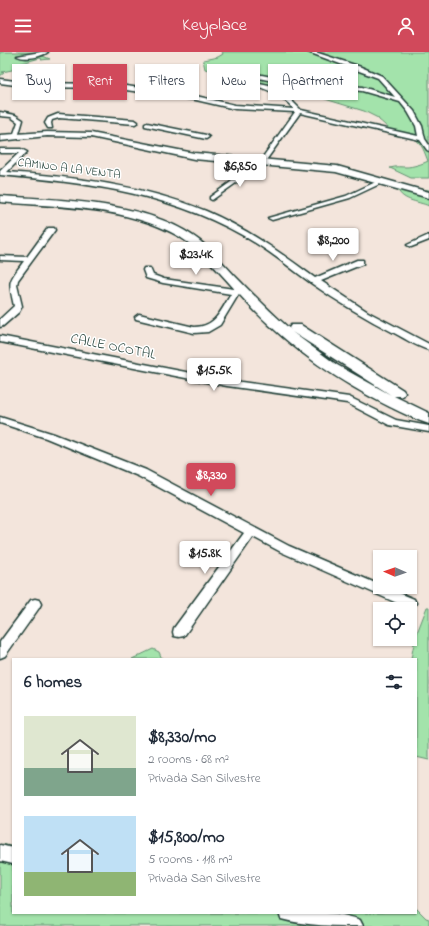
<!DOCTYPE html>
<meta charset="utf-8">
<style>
body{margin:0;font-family:"Indie Flower",sans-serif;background:#f2f2f3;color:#1f2937;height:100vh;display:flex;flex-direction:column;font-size:15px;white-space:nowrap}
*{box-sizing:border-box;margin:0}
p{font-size:13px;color:#747a83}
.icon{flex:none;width:22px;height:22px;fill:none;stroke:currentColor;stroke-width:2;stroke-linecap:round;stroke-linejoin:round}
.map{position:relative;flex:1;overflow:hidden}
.drawer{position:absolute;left:12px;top:606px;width:405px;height:256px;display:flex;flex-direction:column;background:#fff;border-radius:0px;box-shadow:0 1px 3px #0004}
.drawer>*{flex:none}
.guide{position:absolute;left:12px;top:12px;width:405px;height:36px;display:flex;gap:8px}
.needle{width:26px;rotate:272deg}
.tools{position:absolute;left:373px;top:498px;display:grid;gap:8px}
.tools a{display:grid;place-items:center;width:44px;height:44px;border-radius:0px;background:#fff;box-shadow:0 1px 3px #0004;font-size:20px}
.price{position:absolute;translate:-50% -34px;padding:0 9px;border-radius:4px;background:#fff;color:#222;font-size:13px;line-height:26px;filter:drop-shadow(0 1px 2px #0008)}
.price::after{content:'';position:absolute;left:50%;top:24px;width:12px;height:9px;margin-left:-6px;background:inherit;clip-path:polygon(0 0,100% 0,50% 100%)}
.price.current{background:#d1495b;color:#fff}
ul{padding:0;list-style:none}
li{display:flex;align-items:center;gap:12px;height:100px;padding:0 12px}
li span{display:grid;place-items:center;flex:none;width:112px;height:80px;border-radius:0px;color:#555}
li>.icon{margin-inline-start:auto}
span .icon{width:48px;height:48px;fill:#fffc;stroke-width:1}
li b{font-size:17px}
h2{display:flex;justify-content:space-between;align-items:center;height:48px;padding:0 12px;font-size:17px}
.pill{padding:0 14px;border-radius:0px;background:#fff;box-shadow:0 1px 3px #0004;font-size:14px;line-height:36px}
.pill.current{background:#d1495b;color:#fff}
header{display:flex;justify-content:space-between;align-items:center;height:52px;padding:0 12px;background:#d1495b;color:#fff;font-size:18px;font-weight:600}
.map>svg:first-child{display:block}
.green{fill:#a3e3ab;stroke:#619070}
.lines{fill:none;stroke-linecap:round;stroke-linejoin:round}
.street-casing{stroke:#1f3d34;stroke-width:3}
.secondary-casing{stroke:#1f3d34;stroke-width:3}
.primary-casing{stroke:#1f3d34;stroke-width:3}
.street{fill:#fff;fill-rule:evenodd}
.secondary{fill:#fff;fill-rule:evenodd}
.primary{fill:#fff;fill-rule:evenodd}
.labels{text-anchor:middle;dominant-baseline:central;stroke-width:3;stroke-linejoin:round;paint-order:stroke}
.far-street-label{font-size:12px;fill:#1f3d34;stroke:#fff}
.street-label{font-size:14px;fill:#1f3d34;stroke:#fff}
</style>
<header><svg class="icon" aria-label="menu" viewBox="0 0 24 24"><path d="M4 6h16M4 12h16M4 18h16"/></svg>Keyplace<svg class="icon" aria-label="person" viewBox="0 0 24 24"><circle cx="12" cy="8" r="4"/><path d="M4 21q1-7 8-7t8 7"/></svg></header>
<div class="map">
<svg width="429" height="874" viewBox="0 0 429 874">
<rect width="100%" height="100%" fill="#f3e5dc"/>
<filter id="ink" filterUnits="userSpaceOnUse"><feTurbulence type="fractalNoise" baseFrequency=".025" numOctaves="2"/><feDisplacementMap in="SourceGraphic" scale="8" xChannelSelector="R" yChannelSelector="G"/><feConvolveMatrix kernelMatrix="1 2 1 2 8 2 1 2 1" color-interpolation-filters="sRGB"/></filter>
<g filter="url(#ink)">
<g class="green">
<path d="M 0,0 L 38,0 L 31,3 L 40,3 L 50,7 L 41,8 L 42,7 L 40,6 L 15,13 L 12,18 L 2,20 L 4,21 L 0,24 Z"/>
<path d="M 222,0 L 429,0 L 429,126 L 411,126 L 390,116 C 397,114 400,115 407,115 C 411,115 423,112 428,109 C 425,102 422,90 413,86 C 409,84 403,86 398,84 C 391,81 386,73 379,68 L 378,66 L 364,59 L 325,47 L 316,42 L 288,37 L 274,37 L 225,28 L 225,26 L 217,24 L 221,21 L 205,17 L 203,8 L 218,5 L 223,2 Z"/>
<path d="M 397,134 L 429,138 L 429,154 C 418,149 399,149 397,134 Z"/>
<path d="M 427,555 L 429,555 L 429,708 L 416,705 L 416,607 L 411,607 L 415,586 Z"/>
<path d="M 153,597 L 159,600 L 162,607 L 132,607 Z"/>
<path d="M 3,792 L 10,794 L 13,792 L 13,861 L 416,861 L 416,856 L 426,866 L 429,867 L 429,874 L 0,874 L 0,793 Z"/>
</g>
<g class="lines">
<g class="street-casing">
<g id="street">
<path d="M 41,0 L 48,0 C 41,5 25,8 17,4 Z"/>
<path d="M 308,0 L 315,0 L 361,15 L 382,24 L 414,59 L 422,74 L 425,87 L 429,93 L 429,99 L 427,98 L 420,88 L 300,61 L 264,111 L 212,148 L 210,147 L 210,145 L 260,109 L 295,60 L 235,57 L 196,48 L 112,36 L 30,35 L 0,31 L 0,27 L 30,31 L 112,32 L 196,44 L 235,53 L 294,57 C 275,35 252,33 225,27 L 225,25 L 227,24 L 269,33 L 286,43 L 301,58 L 418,84 L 416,74 L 408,60 L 400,50 L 362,39 L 287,32 L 212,16 L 215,14 L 287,28 L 362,35 L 395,45 L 378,26 Z"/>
<path d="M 0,60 L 15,63 L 23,68 L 18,85 L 13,84 L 18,70 L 11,65 L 0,64 Z"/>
<path d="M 58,62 L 135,68 L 138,70 L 135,72 L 59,66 L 52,68 L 51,71 L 52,76 L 48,76 L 45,71 L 48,66 Z"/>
<path d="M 147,71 L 206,83 L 209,85 L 206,87 L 145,74 L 145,72 Z"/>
<path d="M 0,97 L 21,97 L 27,100 L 7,120 C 75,125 143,133 206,159 C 246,176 281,201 315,226 L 357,208 L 363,208 L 363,212 L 321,229 L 368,260 L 429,292 L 429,298 C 418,295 407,288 396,282 C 367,267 338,250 311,231 C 293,218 276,204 257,192 C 178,142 92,131 0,123 L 0,119 L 19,101 L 0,101 Z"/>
<path d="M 382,127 L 385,129 L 384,130 L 350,146 L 272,168 L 268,166 L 346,144 Z"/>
<path d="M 48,176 L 54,176 L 55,178 L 18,228 L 17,233 L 22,254 L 19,260 L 3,274 L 0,275 L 0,267 L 14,254 C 8,227 8,231 24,209 L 0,208 L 0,204 L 27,205 Z"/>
<path d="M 429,183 L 429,188 L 411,195 L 407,193 Z"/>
<path d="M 144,216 L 150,216 L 153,223 L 164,227 L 234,237 L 236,233 L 239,233 L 243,235 L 220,273 L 208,280 L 194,281 L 136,267 L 135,265 L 139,262 L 194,275 C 216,275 221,258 231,242 L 163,231 L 146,226 L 143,218 Z"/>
<path d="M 0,284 L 227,328 L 349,345 L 396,368 L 429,374 L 429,380 L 389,373 L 347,351 L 227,334 L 0,290 Z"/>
<path d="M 0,365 L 54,382 L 146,418 L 289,494 L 380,533 L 380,535 L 385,535 L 414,547 L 416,551 L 414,555 L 410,556 L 406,555 L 281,500 L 253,485 L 184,584 L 179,585 L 174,584 L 173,580 L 174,576 L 244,481 L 138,424 L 46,386 L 0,371 Z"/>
<path d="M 35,547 L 39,548 L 41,552 L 39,556 L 5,604 L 0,606 L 0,590 L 31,548 Z"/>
<path d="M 0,793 L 13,796 L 13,812 L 0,809 Z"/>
<path d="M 279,861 C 305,861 335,858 360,868 L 363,874 C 336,874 306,874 281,867 Z"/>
</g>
</g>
<g class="secondary-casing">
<path id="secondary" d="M 47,80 L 91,81 L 194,101 L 337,114 L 429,140 L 429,146 L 336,120 L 194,107 L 91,85 L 47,84 L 0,89 L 0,83 Z"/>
</g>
<g class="primary-casing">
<path id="primary" d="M 0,144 C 61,148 150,149 200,189 C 212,199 223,211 234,223 C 253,242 271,261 291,278 L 289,276 L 291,273 L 301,273 L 403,338 L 405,341 L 403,344 L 394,344 L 429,361 L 429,372 C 416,368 403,361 390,355 C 340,330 294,299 255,259 C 233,237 206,201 180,185 C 127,154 59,155 0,150 ZM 292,280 L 391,343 L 337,313 Z"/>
</g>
<use href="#street" class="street"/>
<use href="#secondary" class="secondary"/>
<use href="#primary" class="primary"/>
</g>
</g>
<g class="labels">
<g class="far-street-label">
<text transform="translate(69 117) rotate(7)">CAMINO A LA VENTA</text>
</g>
<g class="street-label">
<text transform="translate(113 295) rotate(11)">CALLE OCOTAL</text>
</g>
</g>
</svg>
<div class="tools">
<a><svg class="needle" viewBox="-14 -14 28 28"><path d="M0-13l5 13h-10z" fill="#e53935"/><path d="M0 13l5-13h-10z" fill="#747a83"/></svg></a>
<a><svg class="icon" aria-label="locate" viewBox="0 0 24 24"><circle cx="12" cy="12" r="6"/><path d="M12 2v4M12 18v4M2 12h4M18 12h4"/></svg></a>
</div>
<b class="price" style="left:240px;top:136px">$6,850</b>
<b class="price" style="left:333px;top:210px">$8,200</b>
<b class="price" style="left:196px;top:224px">$23.4K</b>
<b class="price" style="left:214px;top:340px">$15.5K</b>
<b class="price current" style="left:211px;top:445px">$8,330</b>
<b class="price" style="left:205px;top:523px">$15.8K</b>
<div class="guide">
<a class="pill">Buy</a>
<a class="pill current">Rent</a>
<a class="pill">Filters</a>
<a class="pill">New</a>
<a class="pill">Apartment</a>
</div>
<section class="drawer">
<h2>6 homes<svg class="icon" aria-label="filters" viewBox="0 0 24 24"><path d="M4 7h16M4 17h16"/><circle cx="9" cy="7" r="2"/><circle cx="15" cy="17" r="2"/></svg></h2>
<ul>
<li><span style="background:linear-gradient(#dfe7d0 65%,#7fa58c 0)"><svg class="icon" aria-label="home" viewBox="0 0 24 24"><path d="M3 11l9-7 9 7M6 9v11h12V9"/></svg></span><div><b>$8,330/mo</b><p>2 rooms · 68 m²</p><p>Privada San Silvestre</p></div></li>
<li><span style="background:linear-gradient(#bfe0f5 70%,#8fb573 0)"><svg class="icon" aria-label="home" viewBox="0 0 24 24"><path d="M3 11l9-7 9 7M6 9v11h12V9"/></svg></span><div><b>$15,800/mo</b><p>5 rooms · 118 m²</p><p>Privada San Silvestre</p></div></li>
</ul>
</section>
</div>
